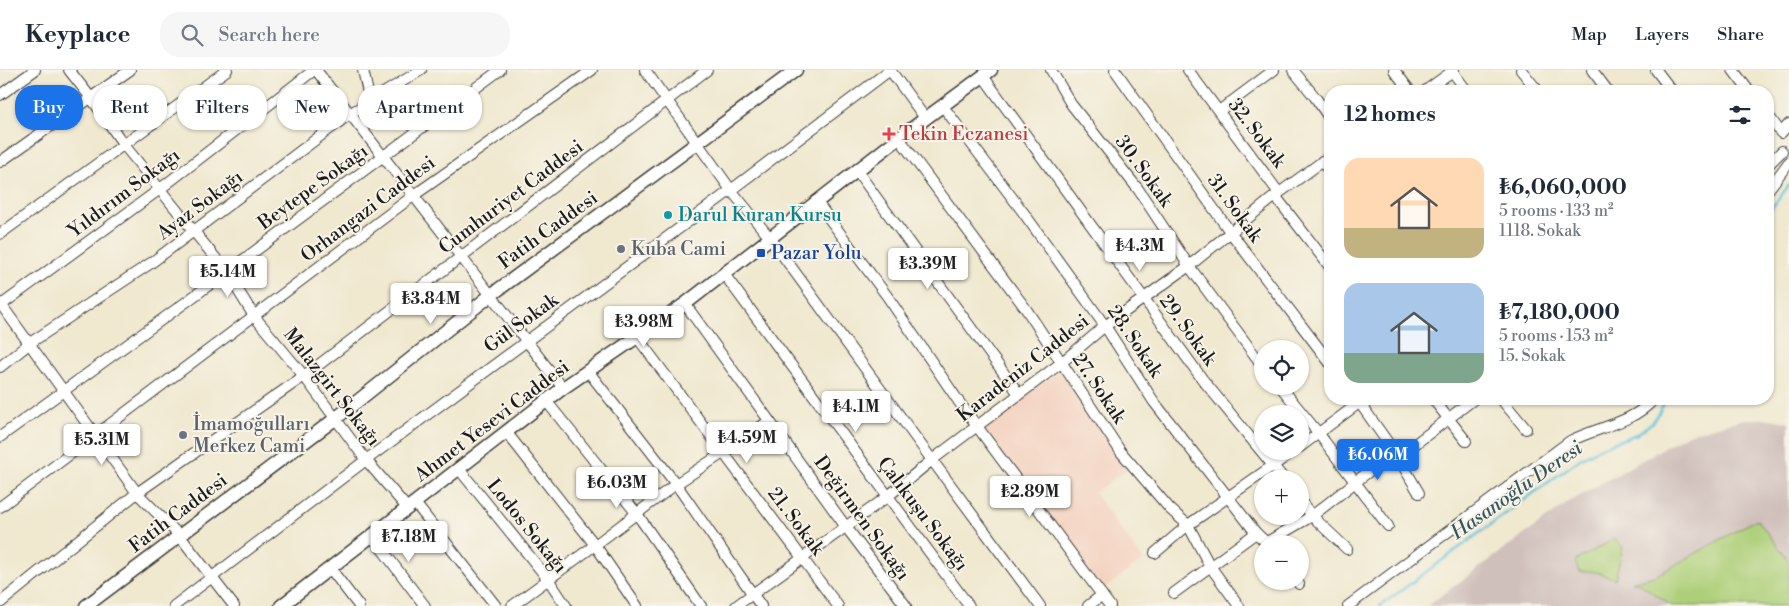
<!DOCTYPE html>
<meta charset="utf-8">
<style>
body{margin:0;font-family:"Libre Bodoni",serif;background:#f6f6f7;color:#1f2937;height:100vh;display:flex;flex-direction:column;font-size:19px;white-space:nowrap}
*{box-sizing:border-box;margin:0}
p{font-size:16px;color:#747a83}
.icon{flex:none;width:28px;height:28px;fill:none;stroke:currentColor;stroke-width:2;stroke-linecap:round;stroke-linejoin:round}
.map{position:relative;flex:1;overflow:hidden}
.panel{position:absolute;left:1324px;top:15px;width:450px;height:320px;display:flex;flex-direction:column;background:#fff;border-radius:20px;box-shadow:0 1px 4px #0004}
.panel>*{flex:none}
.top-card{position:absolute;left:15px;top:15px;width:475px;height:45px;display:flex;gap:10px}
.controls{position:absolute;left:1254px;top:270px;display:grid;gap:10px}
.controls a{display:grid;place-items:center;width:55px;height:55px;border-radius:50%;background:#fff;box-shadow:0 1px 4px #0004;font-size:25px}
.price{position:absolute;translate:-50% -42px;padding:0 11px;border-radius:5px;background:#fff;color:#222;font-size:16px;line-height:32px;filter:drop-shadow(0 1px 2px #0008)}
.price::after{content:'';position:absolute;left:50%;top:30px;width:15px;height:11px;margin-left:-8px;background:inherit;clip-path:polygon(0 0,100% 0,50% 100%)}
.price.selected{background:#1a73e8;color:#fff}
ul{padding:0;list-style:none}
li{display:flex;align-items:center;gap:15px;height:125px;padding:0 20px}
li span{display:grid;place-items:center;flex:none;width:140px;height:100px;border-radius:15px;color:#555}
li>.icon{margin-inline-start:auto}
span .icon{width:60px;height:60px;fill:#fffc;stroke-width:1}
li b{font-size:21px}
h2{display:flex;justify-content:space-between;align-items:center;height:60px;padding:0 20px;font-size:21px}
.tag{padding:0 18px;border-radius:20px;background:#fff;box-shadow:0 1px 4px #0004;font-size:18px;line-height:45px}
.tag.selected{background:#1a73e8;color:#fff}
header{display:flex;align-items:center;gap:30px;box-sizing:border-box;height:70px;padding:0 25px;background:#fff;border-bottom:1px solid #e0e1e3}
header strong{font-size:24px}
nav{display:flex;gap:28px;margin-inline-start:auto;font-size:18px}
.search{width:350px;height:45px;background:#f6f6f7;display:flex;align-items:center;gap:12px;box-sizing:border-box;padding:0 18px;border-radius:20px;color:#747a83;font-size:19px}
.map>svg:first-child{display:block}
.built{fill:#f4d3c1}
.industrial{fill:#d0c0bc}
.green{fill:#adcf78;stroke:#64764a}
.lines{fill:none;stroke-linecap:round;stroke-linejoin:round}
.stream{stroke:#60c3de;stroke-width:2.5}
.minor-casing{stroke:#3c3b37;stroke-width:12}
.major-casing{stroke:#3c3b37;stroke-width:15}
.minor{stroke:#fff;stroke-width:10}
.major{stroke:#fff;stroke-width:12}
.health-dot{fill:#e0444e;stroke:#f7f3e8;stroke-width:2}
.culture-dot{fill:#0f9aa8;stroke:#f7f3e8;stroke-width:2}
.worship-dot{fill:#6b7280;stroke:#f7f3e8;stroke-width:2}
.transit-dot{fill:#1a4fb4;stroke:#f7f3e8;stroke-width:2}
.labels{text-anchor:middle;dominant-baseline:central;stroke-width:4;stroke-linejoin:round;paint-order:stroke}
.street-label{font-size:19px;fill:#1c1c1c;stroke:#f7f3e8}
.health-label{font-size:19px;fill:#be3a42;stroke:#f7f3e8;text-anchor:start}
.culture-label{font-size:19px;fill:#0d838f;stroke:#f7f3e8;text-anchor:start}
.worship-label{font-size:19px;fill:#5b616d;stroke:#f7f3e8;text-anchor:start}
.transit-label{font-size:19px;fill:#164399;stroke:#f7f3e8;text-anchor:start}
.water-label{font-size:20px;font-style:italic;fill:#345660;stroke:#f7f3e8}
</style>
<header>
<strong>Keyplace</strong>
<div class="search"><svg class="icon" aria-label="search" viewBox="0 0 24 24"><circle cx="10" cy="10" r="6"/><path d="M15 15l6 6"/></svg>Search here</div>
<nav><a>Map</a><a>Layers</a><a>Share</a></nav>
</header>
<div class="map">
<svg width="1789" height="536" viewBox="0 0 1789 536">
<rect width="100%" height="100%" fill="#f7f3e8"/>
<filter id="ink" filterUnits="userSpaceOnUse"><feTurbulence type="fractalNoise" baseFrequency=".02" numOctaves="2"/><feDisplacementMap in="SourceGraphic" scale="10" xChannelSelector="R" yChannelSelector="G"/><feConvolveMatrix kernelMatrix="1 2 1 2 8 2 1 2 1" color-interpolation-filters="sRGB"/></filter>
<filter id="wash" filterUnits="userSpaceOnUse"><feTurbulence type="fractalNoise" baseFrequency=".0096" numOctaves="4" result="noise"/><feDisplacementMap in="SourceGraphic" scale="20" xChannelSelector="R" yChannelSelector="G"/><feGaussianBlur stdDeviation="1.12" result="paint"/><feColorMatrix in="noise" values="0 0 0 0 0 0 0 0 0 0 0 0 0 0 0 0 0 1.4 0 .05"/><feComposite in="paint" operator="in"/></filter>
<g filter="url(#wash)">
<rect width="100%" height="100%" fill="#f0e8cf"/>
<path class="built" d="M 1059,300 L 1130,397 L 1094,423 L 1143,490 L 1101,521 L 980,358 Z"/>
<path class="industrial" d="M 1744,349 L 1769,349 L 1789,352 L 1789,536 L 1427,536 L 1569,432 L 1688,364 Z"/>
<g class="green">
<path d="M 1757,449 L 1789,491 L 1789,536 L 1672,536 L 1637,512 L 1632,512 L 1655,506 Z"/>
<path d="M 1614,469 L 1623,477 L 1615,509 L 1596,502 L 1579,502 L 1575,491 Z"/>
</g>
<g class="lines">
<g class="stream">
<path d="M 1768,143 L 1789,115"/>
<path d="M 1380,536 L 1580,389 L 1602,377 L 1637,364 L 1653,352 L 1667,329"/>
</g>
</g>
</g>
<g filter="url(#ink)">
<g class="lines">
<g class="minor-casing">
<g id="minor">
<path d="M 69,0 L 91,28 L 124,75 L 226,201 L 254,246 L 304,306 L 366,390 L 408,439"/>
<path d="M 316,0 L 563,318"/>
<path d="M 363,0 L 370,32"/>
<path d="M 645,0 L 731,120 L 770,168 L 932,390 L 1040,536"/>
<path d="M 890,0 L 925,48"/>
<path d="M 1051,0 L 1071,34 L 1138,119 L 1189,196 L 1262,295"/>
<path d="M 1115,0 L 1231,163 L 1330,293"/>
<path d="M 1188,0 L 1279,123"/>
<path d="M 1293,0 L 1315,27 L 1330,49"/>
<path d="M 1394,0 L 1410,21"/>
<path d="M 1521,0 L 1538,21"/>
<path d="M 1592,0 L 1608,21"/>
<path d="M 1656,0 L 1672,21"/>
<path d="M 1733,0 L 1749,21"/>
<path d="M 1452,1 L 1467,21"/>
<path d="M 983,6 L 1203,310 L 1284,409"/>
<path d="M 1425,21 L 1454,0"/>
<path d="M 0,25 L 35,0"/>
<path d="M 942,35 L 1023,142 L 1105,256 L 1154,332 L 1256,463 L 1268,474"/>
<path d="M 1219,41 L 1274,0"/>
<path d="M 1768,45 L 1781,63 L 1789,54"/>
<path d="M 899,68 L 1026,239 L 1121,382 L 1170,439 L 1188,455 L 1210,496 L 1239,536"/>
<path d="M 1322,91 L 1330,102"/>
<path d="M 0,92 L 130,0"/>
<path d="M 1768,95 L 1782,81"/>
<path d="M 857,101 L 1019,324"/>
<path d="M 1768,120 L 1789,92"/>
<path d="M 1276,127 L 1330,197"/>
<path d="M 816,131 L 887,226 L 959,332 L 1110,536"/>
<path d="M 0,164 L 227,0"/>
<path d="M 724,204 L 969,536"/>
<path d="M 0,233 L 137,423 L 179,465 L 234,536"/>
<path d="M 685,234 L 846,457 L 906,536"/>
<path d="M 0,236 L 160,119 L 314,0"/>
<path d="M 637,267 L 838,536"/>
<path d="M 0,297 L 30,273 L 151,193 L 351,43 L 421,0"/>
<path d="M 588,301 L 676,414 L 761,536"/>
<path d="M 1280,316 L 1319,364 L 1388,456"/>
<path d="M 1357,329 L 1398,387 L 1419,423"/>
<path d="M 1433,329 L 1466,371"/>
<path d="M 1501,329 L 1526,359"/>
<path d="M 547,332 L 637,444 L 701,536"/>
<path d="M 507,363 L 595,475 L 637,536"/>
<path d="M 0,367 L 182,235 L 500,0"/>
<path d="M 1300,377 L 1363,330"/>
<path d="M 459,399 L 548,509 L 566,536"/>
<path d="M 1300,430 L 1312,446 L 1347,479"/>
<path d="M 415,433 L 496,536"/>
<path d="M 0,437 L 413,126 L 592,0"/>
<path d="M 372,466 L 425,536"/>
<path d="M 1267,472 L 1312,446 L 1372,399 L 1398,387 L 1474,329"/>
<path d="M 1155,483 L 1188,455 L 1294,381"/>
<path d="M 330,498 L 359,536"/>
<path d="M 1297,511 L 1299,514"/>
<path d="M 1174,523 L 1256,463"/>
<path d="M 0,533 L 137,423 L 304,306 L 707,0"/>
<path d="M 174,536 L 366,390 L 731,120 L 890,0"/>
<path d="M 512,536 L 595,475 L 676,414 L 723,383 L 769,351"/>
<path d="M 736,536 L 887,427 L 932,390 L 1061,293 L 1105,256 L 1189,196 L 1279,123 L 1330,86"/>
<path d="M 1088,536 L 1102,525"/>
<path d="M 1348,536 L 1570,371 C 1598,357 1633,353 1654,329"/>
</g>
</g>
<g class="major-casing">
<g id="major">
<path d="M 86,536 L 335,349 L 491,225 L 796,0"/>
<path d="M 281,536 L 563,318 L 685,234 L 899,68 L 991,0"/>
</g>
</g>
<use href="#minor" class="minor"/>
<use href="#major" class="major"/>
</g>
</g>
<path class="health-dot" d="M886.5 56.5h5v5h5v5h-5v5h-5v-5h-5v-5h5z"/>
<circle class="culture-dot" cx="668" cy="145" r="5"/>
<g class="worship-dot">
<circle cx="621" cy="179" r="5"/>
<circle cx="183" cy="365" r="5"/>
</g>
<rect class="transit-dot" x="756" y="178" width="10" height="10" rx="2.5"/>
<g class="labels">
<g class="street-label">
<text transform="translate(1257 63) rotate(53)">32. Sokak</text>
<text transform="translate(1144 101) rotate(54)">30. Sokak</text>
<text transform="translate(313 117) rotate(-36)">Beytepe Sokağı</text>
<text transform="translate(124 123) rotate(-37)">Yıldırım Sokağı</text>
<text transform="translate(511 127) rotate(-37)">Cumhuriyet Caddesi</text>
<text transform="translate(200 135) rotate(-37)">Ayaz Sokağı</text>
<text transform="translate(1235 138) rotate(54)">31. Sokak</text>
<text transform="translate(368 139) rotate(-37)">Orhangazi Caddesi</text>
<text transform="translate(548 160) rotate(-36)">Fatih Caddesi</text>
<text transform="translate(521 253) rotate(-36)">Gül Sokak</text>
<text transform="translate(1188 260) rotate(54)">29. Sokak</text>
<text transform="translate(1135 271) rotate(56)">28. Sokak</text>
<text transform="translate(1023 298) rotate(-38)">Karadeniz Caddesi</text>
<text transform="translate(332 317) rotate(52)">Malazgirt Sokağı</text>
<text transform="translate(1099 318) rotate(56)">27. Sokak</text>
<text transform="translate(492 351) rotate(-37)">Ahmet Yesevi Caddesi</text>
<text transform="translate(178 443) rotate(-37)">Fatih Caddesi</text>
<text transform="translate(923 444) rotate(53)">Çalıkuşu Sokağı</text>
<text transform="translate(862 448) rotate(54)">Değirmen Sokağı</text>
<text transform="translate(796 451) rotate(53)">21. Sokak</text>
<text transform="translate(527 456) rotate(51)">Lodos Sokağı</text>
</g>
<g class="health-label">
<text x="899" y="64">Tekin Eczanesi</text>
</g>
<g class="culture-label">
<text x="678" y="145">Darul Kuran Kursu</text>
</g>
<g class="worship-label">
<text x="631" y="179">Kuba Cami</text>
<text x="193" y="354">İmamoğulları<tspan x="193" dy="22">Merkez Cami</tspan></text>
</g>
<g class="transit-label">
<text x="771" y="183">Pazar Yolu</text>
</g>
<g class="water-label">
<text transform="translate(1517 421) rotate(-35)">Hasanoğlu Deresi</text>
</g>
</g>
</svg>
<div class="controls">
<a><svg class="icon" aria-label="locate" viewBox="0 0 24 24"><circle cx="12" cy="12" r="6"/><path d="M12 2v4M12 18v4M2 12h4M18 12h4"/></svg></a>
<a><svg class="icon" aria-label="layers" viewBox="0 0 24 24"><path d="M12 4l9 5-9 5-9-5zM3 14l9 5 9-5"/></svg></a>
<a>+</a>
<a>−</a>
</div>
<b class="price" style="left:1140px;top:202px">₺4.3M</b>
<b class="price" style="left:928px;top:220px">₺3.39M</b>
<b class="price" style="left:228px;top:228px">₺5.14M</b>
<b class="price" style="left:431px;top:255px">₺3.84M</b>
<b class="price" style="left:644px;top:278px">₺3.98M</b>
<b class="price" style="left:856px;top:363px">₺4.1M</b>
<b class="price" style="left:747px;top:394px">₺4.59M</b>
<b class="price" style="left:102px;top:396px">₺5.31M</b>
<b class="price selected" style="left:1378px;top:411px">₺6.06M</b>
<b class="price" style="left:617px;top:439px">₺6.03M</b>
<b class="price" style="left:1030px;top:448px">₺2.89M</b>
<b class="price" style="left:409px;top:493px">₺7.18M</b>
<div class="top-card">
<a class="tag selected">Buy</a>
<a class="tag">Rent</a>
<a class="tag">Filters</a>
<a class="tag">New</a>
<a class="tag">Apartment</a>
</div>
<section class="panel">
<h2>12 homes<svg class="icon" aria-label="filters" viewBox="0 0 24 24"><path d="M4 7h16M4 17h16"/><circle cx="9" cy="7" r="2"/><circle cx="15" cy="17" r="2"/></svg></h2>
<ul>
<li><span style="background:linear-gradient(#ffd9b3 70%,#c2b280 0)"><svg class="icon" aria-label="home" viewBox="0 0 24 24"><path d="M3 11l9-7 9 7M6 9v11h12V9"/></svg></span><div><b>₺6,060,000</b><p>5 rooms · 133 m²</p><p>1118. Sokak</p></div></li>
<li><span style="background:linear-gradient(#a9c7e8 70%,#7fa58c 0)"><svg class="icon" aria-label="home" viewBox="0 0 24 24"><path d="M3 11l9-7 9 7M6 9v11h12V9"/></svg></span><div><b>₺7,180,000</b><p>5 rooms · 153 m²</p><p>15. Sokak</p></div></li>
</ul>
</section>
</div>
